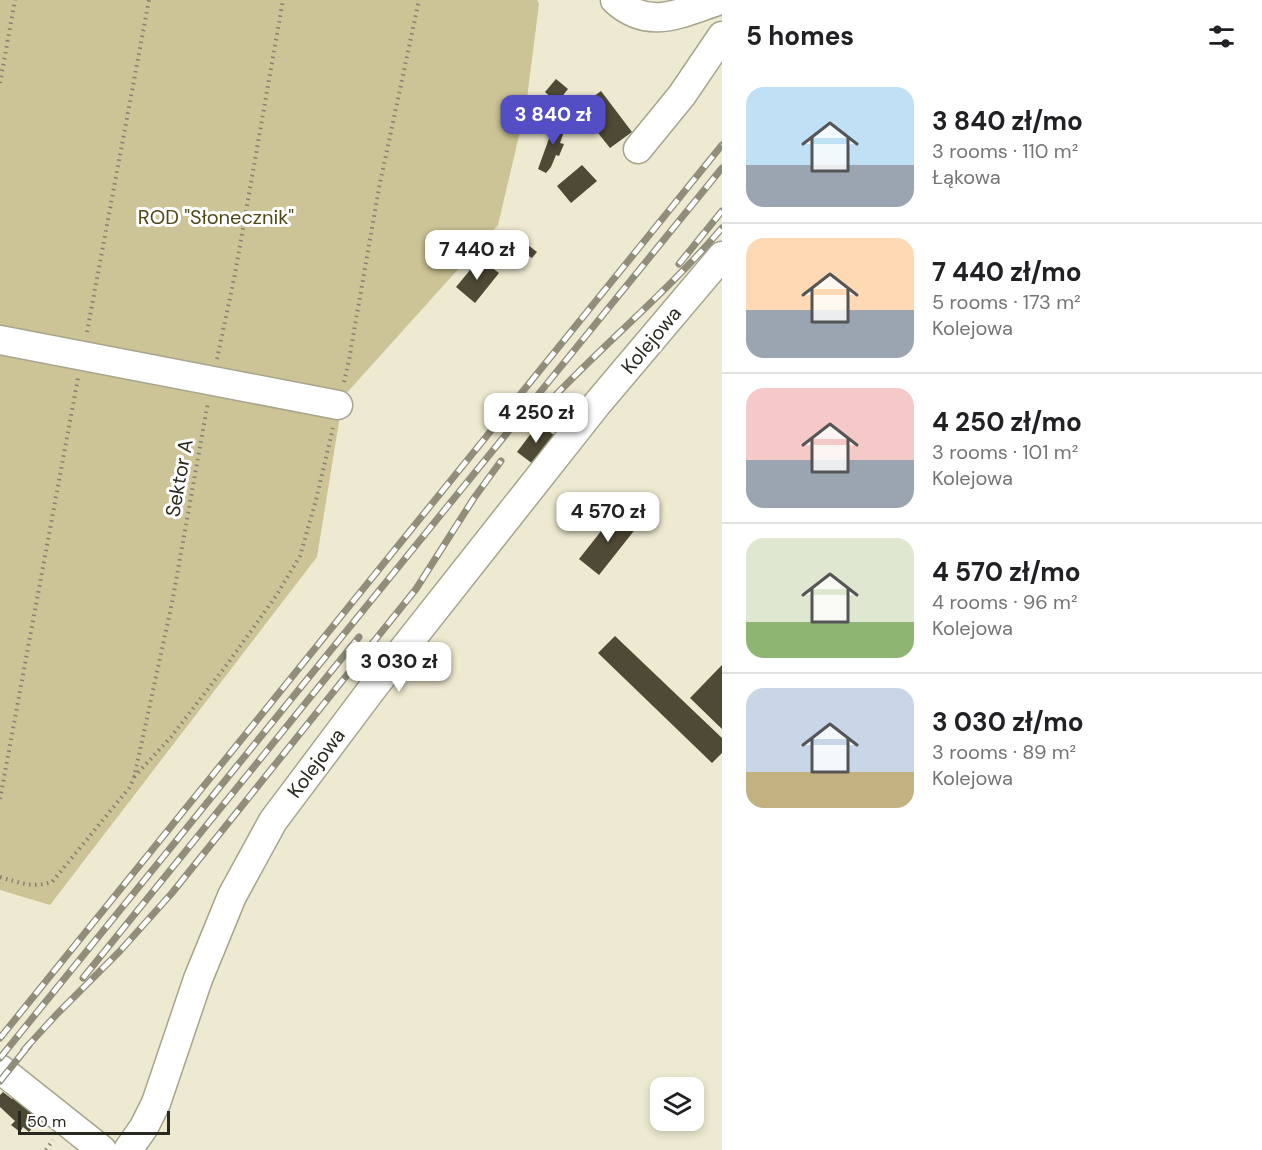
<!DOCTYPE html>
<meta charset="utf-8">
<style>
body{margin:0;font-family:"DM Sans",sans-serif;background:#f2f2f2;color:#202124;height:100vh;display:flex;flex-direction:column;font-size:22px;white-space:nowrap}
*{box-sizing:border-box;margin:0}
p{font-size:20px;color:#757577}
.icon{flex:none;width:33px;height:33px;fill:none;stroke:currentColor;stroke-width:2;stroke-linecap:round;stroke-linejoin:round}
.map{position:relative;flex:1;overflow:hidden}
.details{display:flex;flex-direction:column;background:#fff;width:540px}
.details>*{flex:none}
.fabs{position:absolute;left:650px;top:1077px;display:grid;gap:12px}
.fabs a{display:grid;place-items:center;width:54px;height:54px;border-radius:12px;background:#fff;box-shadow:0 3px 9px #0003;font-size:30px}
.scale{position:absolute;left:18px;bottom:15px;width:152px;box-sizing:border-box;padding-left:6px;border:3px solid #29281e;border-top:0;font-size:16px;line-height:21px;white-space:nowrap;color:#29281e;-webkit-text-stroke:4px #fff;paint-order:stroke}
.price{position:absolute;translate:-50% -51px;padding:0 14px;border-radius:12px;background:#fff;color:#222;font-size:20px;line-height:39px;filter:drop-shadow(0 2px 3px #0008)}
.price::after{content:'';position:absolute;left:50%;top:36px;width:18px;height:14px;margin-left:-9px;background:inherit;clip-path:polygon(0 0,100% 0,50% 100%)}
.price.current{background:#544ec5;color:#fff}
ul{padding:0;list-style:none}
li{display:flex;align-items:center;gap:18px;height:150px;padding:0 24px}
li+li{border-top:2px solid #e0e0e0}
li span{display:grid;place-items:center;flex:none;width:168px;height:120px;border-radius:18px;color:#555}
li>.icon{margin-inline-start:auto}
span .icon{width:72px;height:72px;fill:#fffc;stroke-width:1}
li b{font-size:26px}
h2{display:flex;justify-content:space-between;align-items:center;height:72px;padding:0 24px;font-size:26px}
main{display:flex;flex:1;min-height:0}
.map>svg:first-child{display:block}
.green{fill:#ccc496}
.building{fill:#4e4a36}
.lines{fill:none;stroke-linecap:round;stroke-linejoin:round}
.minor-casing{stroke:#a7a48c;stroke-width:31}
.path{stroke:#848170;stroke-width:4;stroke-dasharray:1.5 4.5;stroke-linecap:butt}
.minor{stroke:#fff;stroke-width:28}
.rail-casing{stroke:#908d7b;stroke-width:7}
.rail{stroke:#fff;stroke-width:4.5;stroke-dasharray:14;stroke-linecap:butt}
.labels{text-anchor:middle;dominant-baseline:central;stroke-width:6;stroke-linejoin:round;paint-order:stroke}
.park-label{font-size:20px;fill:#4f4716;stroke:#fff}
.street-label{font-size:20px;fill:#29281e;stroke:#fff}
</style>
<main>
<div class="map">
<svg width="722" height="1150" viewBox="0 0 722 1150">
<rect width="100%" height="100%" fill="#eeead1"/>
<path class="green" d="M 0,0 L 537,0 L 539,4 L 526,106 L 498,225 L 343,397 L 317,557 L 50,905 L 0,890 Z"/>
<g class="building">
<path d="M 556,79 L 568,89 L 557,103 L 545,92 Z"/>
<path d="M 601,91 L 632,132 L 610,148 L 578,108 Z"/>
<path d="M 556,119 L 567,123 L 560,143 L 564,144 L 559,156 L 556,155 L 551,167 L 546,173 L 538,169 Z"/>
<path d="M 582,165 L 597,181 L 571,203 L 557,186 Z"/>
<path d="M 510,231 L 537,252 L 532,258 L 526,254 L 521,261 L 507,250 L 513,242 L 510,239 L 508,241 L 505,238 Z"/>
<path d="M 475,264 L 487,264 L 499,273 L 475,303 L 456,287 Z"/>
<path d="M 539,423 L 555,436 L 533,464 L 517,452 Z"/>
<path d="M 617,511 L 637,527 L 599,575 L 579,559 Z"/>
<path d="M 615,636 L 722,738 L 722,753 L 712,763 L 598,653 Z"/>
<path d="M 722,665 L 722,729 L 690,698 Z"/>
<path d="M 3,1092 L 12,1099 L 13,1098 L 21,1104 L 22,1101 L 32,1109 L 30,1111 L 39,1119 L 29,1132 L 23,1127 L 20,1132 L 11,1125 L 15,1121 L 0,1107 L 0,1095 Z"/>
</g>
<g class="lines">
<g class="minor-casing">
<g id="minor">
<path d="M 615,0 C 650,32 682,12 721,0"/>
<path d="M 638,149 L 682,95 L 722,36"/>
<path d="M 0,340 L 338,405"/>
<path d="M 0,1069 L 102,1150"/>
<path d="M 128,1150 L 144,1127 L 156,1103 L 198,979 L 232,896 L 273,821 L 372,689 L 597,404 L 722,256"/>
</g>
</g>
<g class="path">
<path d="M 0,83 L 15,0"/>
<path d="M 87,332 L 149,0"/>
<path d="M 217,359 L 235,274 L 283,0"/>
<path d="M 344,382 L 349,360 L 379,188 L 419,0"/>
<path d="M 134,777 L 171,737 L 228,663 L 276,596 L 300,556 L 316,500 L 333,428"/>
<path d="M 0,799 L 78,378"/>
<path d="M 0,877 C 20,883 32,888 52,882 L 129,788 L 134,778 L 172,603 L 208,402"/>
<path d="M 46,1150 L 53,1140"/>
</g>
<use href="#minor" class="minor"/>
<g class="rail-casing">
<g id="rail">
<path d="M 679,264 L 722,211"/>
<path d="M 534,418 C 594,352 664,296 722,228"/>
<path d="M 83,978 L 359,637"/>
<path d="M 0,1038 L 722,145"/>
<path d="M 24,1050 L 57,1014 L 120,951 L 172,893 L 416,589 L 474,498 L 501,461"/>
<path d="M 0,1058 L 722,168"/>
<path d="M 0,1081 L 29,1045"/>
</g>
</g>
<use href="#rail" class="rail"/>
</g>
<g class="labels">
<g class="park-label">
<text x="216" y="217">ROD "Słonecznik"</text>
</g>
<g class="street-label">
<text transform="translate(651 340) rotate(-50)">Kolejowa</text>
<text transform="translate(179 478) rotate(-80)">Sektor A</text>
<text transform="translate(316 763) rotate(-53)">Kolejowa</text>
</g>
</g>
</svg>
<div class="fabs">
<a><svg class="icon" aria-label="layers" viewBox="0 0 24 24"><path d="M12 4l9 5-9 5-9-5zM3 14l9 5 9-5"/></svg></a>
</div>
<div class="scale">50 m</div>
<b class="price current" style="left:553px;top:146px">3 840 zł</b>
<b class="price" style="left:477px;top:281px">7 440 zł</b>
<b class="price" style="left:536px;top:444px">4 250 zł</b>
<b class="price" style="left:608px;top:543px">4 570 zł</b>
<b class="price" style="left:399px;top:693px">3 030 zł</b>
</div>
<section class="details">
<h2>5 homes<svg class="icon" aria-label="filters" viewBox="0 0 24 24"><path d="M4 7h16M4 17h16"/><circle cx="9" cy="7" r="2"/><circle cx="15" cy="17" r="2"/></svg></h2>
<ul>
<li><span style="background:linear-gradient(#bfe0f5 65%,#9aa5b1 0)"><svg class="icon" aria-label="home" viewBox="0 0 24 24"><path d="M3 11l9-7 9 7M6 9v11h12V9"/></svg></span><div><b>3 840 zł/mo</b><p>3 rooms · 110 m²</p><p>Łąkowa</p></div></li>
<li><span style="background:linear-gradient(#ffd9b3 60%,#9aa5b1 0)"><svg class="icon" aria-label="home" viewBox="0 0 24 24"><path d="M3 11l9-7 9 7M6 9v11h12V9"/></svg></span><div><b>7 440 zł/mo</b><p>5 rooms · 173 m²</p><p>Kolejowa</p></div></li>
<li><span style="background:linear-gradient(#f6c9c9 60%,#9aa5b1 0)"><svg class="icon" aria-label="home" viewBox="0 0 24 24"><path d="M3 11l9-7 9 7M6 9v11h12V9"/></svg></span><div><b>4 250 zł/mo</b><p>3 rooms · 101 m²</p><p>Kolejowa</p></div></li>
<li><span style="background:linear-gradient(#dfe7d0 70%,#8fb573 0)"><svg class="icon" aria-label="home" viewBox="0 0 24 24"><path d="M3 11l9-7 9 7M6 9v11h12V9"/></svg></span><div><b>4 570 zł/mo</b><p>4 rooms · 96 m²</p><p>Kolejowa</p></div></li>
<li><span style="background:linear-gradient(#c9d6e8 70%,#c2b280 0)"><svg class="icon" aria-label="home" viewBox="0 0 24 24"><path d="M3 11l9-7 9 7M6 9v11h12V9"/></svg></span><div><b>3 030 zł/mo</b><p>3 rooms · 89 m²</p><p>Kolejowa</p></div></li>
</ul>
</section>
</main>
